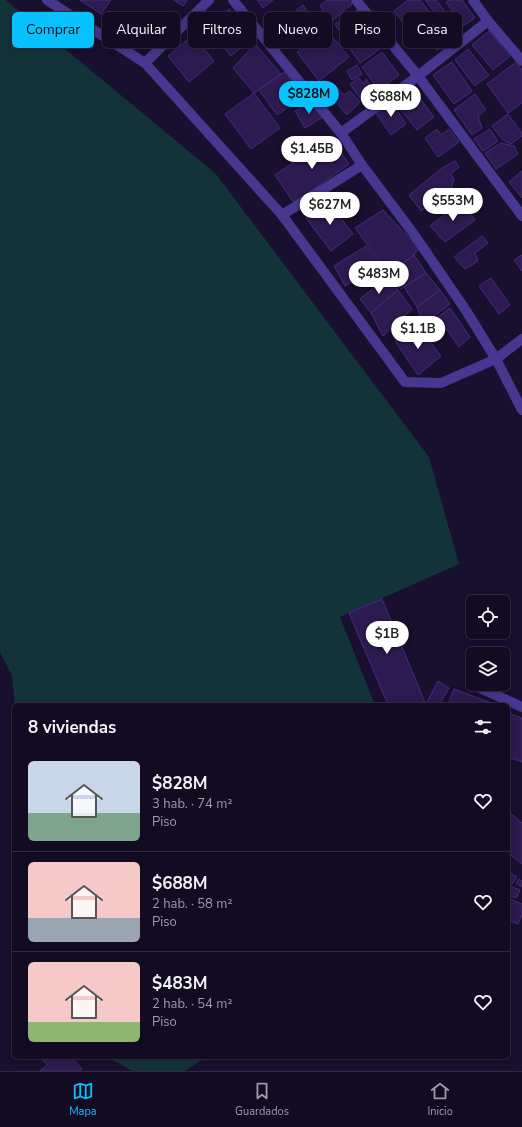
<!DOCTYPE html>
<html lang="es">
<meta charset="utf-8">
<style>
body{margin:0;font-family:"Nunito Sans",sans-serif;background:#20192f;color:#f1f3f6;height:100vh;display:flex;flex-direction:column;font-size:15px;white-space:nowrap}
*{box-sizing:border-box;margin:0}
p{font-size:13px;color:#9d9ba5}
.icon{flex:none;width:22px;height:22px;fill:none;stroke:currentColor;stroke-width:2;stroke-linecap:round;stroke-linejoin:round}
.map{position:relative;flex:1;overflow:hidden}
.drawer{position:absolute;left:12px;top:703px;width:498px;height:356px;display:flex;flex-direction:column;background:#130b22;border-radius:6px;box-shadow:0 2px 10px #0003,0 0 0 1px #322b40}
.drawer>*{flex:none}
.banner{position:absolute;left:12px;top:12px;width:498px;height:36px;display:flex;gap:8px}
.buttons{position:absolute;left:466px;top:595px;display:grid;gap:8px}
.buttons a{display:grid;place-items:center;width:44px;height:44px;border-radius:6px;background:#130b22;box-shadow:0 2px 10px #0003,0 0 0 1px #322b40;font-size:20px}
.price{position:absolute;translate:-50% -34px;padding:0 9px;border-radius:14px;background:#fff;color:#222;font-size:13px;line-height:26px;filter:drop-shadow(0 1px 2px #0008)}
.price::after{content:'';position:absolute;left:50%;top:24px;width:12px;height:9px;margin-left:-6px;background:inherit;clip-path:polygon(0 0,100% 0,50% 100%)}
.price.on{background:#08c1ff;color:#111}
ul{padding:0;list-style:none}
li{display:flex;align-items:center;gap:12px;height:100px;padding:0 16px}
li+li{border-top:1px solid #322b40}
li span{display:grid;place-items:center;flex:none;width:112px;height:80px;border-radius:6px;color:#555}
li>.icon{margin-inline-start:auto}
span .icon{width:48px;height:48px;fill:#fffc;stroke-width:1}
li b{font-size:17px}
h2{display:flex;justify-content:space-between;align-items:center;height:48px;padding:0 16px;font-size:17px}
.tag{padding:0 14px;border-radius:6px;background:#130b22;box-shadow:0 2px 10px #0003,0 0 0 1px #322b40;font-size:14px;line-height:36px}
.tag.on{background:#08c1ff;color:#111}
.tab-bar{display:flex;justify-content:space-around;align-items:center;height:56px;border-top:1px solid #322b40;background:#130b22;font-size:11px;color:#9d9ba5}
.tab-bar a{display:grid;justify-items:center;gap:2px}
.tab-bar .on{color:#08c1ff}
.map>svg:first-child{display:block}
.green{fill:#123438}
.building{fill:#2d1a50;stroke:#472a7e}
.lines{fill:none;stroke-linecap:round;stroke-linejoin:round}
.minor{stroke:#483790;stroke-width:10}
</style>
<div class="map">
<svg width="522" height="1071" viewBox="0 0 522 1071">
<rect width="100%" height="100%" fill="#190f2e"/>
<g class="green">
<path d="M 0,0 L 6,0 L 216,174 L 429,457 L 459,564 L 340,617 L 375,705 L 15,705 L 12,676 L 0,652 Z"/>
<path d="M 108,1057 L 206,1057 L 185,1071 L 132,1071 Z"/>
</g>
<g class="building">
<path d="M 80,0 L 111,0 L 101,14 Z"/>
<path d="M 174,0 L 187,0 L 183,6 Z"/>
<path d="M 257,0 L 273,0 L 263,8 Z"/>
<path d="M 327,0 L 348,0 L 352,4 L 332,21 L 320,6 Z"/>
<path d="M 408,0 L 420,0 L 434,18 L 413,35 L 394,11 Z"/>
<path d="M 425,0 L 436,0 L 461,32 L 437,50 L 423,32 L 440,19 Z"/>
<path d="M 449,0 L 462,0 L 475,18 L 463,26 L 446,2 Z"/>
<path d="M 303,5 L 312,18 L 286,38 L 276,26 Z"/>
<path d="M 360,8 L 371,25 L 367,33 L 348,45 L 335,24 Z"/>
<path d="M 229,9 L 253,38 L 231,56 L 207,27 Z"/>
<path d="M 326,29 L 349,57 L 319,81 L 297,52 Z"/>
<path d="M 489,31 L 510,56 L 493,70 L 472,45 Z"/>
<path d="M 370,34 L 380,49 L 360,63 L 350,49 Z"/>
<path d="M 193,35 L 214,61 L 189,82 L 168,56 Z"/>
<path d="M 255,44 L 281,74 L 254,93 L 233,68 Z"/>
<path d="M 468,49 L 489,75 L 475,86 L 455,60 Z"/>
<path d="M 382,52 L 399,75 L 379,90 L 362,67 Z"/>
<path d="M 452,62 L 472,91 L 454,104 L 433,75 Z"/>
<path d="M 516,62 L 522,70 L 522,103 L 508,113 L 487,84 Z"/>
<path d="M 357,65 L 362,74 L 352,80 L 347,71 Z"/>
<path d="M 287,70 L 305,95 L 277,115 L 259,90 Z"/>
<path d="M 359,78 L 364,84 L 366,79 L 375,91 L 362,101 L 350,84 Z"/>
<path d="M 335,85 L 344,95 L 350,91 L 360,102 L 347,115 L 327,92 Z"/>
<path d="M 254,93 L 280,128 L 251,149 L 225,114 Z"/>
<path d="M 475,94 L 486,110 L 478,116 L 482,128 L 472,135 L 454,110 Z"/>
<path d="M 419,97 L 434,117 L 417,130 L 401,110 Z"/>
<path d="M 311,102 L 323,117 L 305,128 L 295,111 Z"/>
<path d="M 391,102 L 406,124 L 391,135 L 376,113 Z"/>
<path d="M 508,114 L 522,133 L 522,136 L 511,144 L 503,140 L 492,126 Z"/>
<path d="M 437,129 L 441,135 L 449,129 L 459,142 L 438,157 L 425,138 Z"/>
<path d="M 490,129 L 498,141 L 483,151 L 474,139 Z"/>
<path d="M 330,137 L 349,164 L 294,203 L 275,175 Z"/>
<path d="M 501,143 L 514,146 L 518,154 L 496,169 L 485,153 Z"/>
<path d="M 455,161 L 459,167 L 451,174 L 454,179 L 451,189 L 421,211 L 409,195 L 442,168 Z"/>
<path d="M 522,171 L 522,198 L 509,182 Z"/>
<path d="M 328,201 L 353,234 L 331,251 L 306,218 Z"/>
<path d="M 462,201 L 475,220 L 445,242 L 430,226 Z"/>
<path d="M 383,210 L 419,248 L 414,255 L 389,274 L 355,228 Z"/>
<path d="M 482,236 L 488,243 L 475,253 L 478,261 L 465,269 L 454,257 Z"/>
<path d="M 366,246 L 380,265 L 345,286 L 334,266 Z"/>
<path d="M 414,255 L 426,273 L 401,289 L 389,274 Z"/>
<path d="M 522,255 L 522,271 L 514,260 Z"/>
<path d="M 426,273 L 440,290 L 417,307 L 404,287 Z"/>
<path d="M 387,277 L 398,290 L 371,313 L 360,299 Z"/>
<path d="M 491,278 L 510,305 L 499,314 L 479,286 Z"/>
<path d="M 398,290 L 412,309 L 383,336 L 371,313 Z"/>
<path d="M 440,290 L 450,304 L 423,324 L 417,307 Z"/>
<path d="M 450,308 L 470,337 L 459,347 L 438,317 Z"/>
<path d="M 419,327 L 441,356 L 418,375 L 395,341 Z"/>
<path d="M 382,599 L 426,705 L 388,705 L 349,613 Z"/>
<path d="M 438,681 L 449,688 L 439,705 L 432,705 L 427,702 Z"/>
<path d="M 454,689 L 494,704 L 494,705 L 448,705 Z"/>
<path d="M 508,713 L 522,718 L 522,762 L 508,757 Z"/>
<path d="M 509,812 L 522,823 L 522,864 L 508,853 Z"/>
<path d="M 509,872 L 517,877 L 512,884 L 508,882 Z"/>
<path d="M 519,879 L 522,881 L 521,887 L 516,883 Z"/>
<path d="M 508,885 L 520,890 L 516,898 L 508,895 Z"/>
<path d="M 508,898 L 522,904 L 522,914 L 518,924 L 508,920 Z"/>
<path d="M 40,1057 L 71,1057 L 82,1069 L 80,1071 L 40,1071 L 47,1065 Z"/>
</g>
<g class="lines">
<g class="minor">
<path d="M 47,0 L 145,63 L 282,215 L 405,382 L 441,383 L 496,359 L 522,339"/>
<path d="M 233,0 L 341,133 L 362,165 L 413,233 L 465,309 L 496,359 L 522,410"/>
<path d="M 356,0 L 418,76 L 522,216"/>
<path d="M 473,0 L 488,21 L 522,61"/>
<path d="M 145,63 L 209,0"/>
<path d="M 341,133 L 418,76 L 488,21"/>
<path d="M 282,215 L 362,165"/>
<path d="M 471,684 L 522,707"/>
</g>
</g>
</svg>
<div class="buttons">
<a><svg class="icon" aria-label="locate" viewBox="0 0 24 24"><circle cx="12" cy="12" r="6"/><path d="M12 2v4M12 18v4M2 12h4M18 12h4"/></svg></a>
<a><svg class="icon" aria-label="layers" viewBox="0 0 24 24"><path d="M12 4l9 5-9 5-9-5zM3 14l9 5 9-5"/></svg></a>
</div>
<b class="price on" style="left:309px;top:115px">$828M</b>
<b class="price" style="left:391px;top:118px">$688M</b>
<b class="price" style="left:312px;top:170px">$1.45B</b>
<b class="price" style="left:453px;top:222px">$553M</b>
<b class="price" style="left:330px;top:226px">$627M</b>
<b class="price" style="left:379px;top:295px">$483M</b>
<b class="price" style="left:418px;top:350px">$1.1B</b>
<b class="price" style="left:387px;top:655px">$1B</b>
<div class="banner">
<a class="tag on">Comprar</a>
<a class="tag">Alquilar</a>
<a class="tag">Filtros</a>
<a class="tag">Nuevo</a>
<a class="tag">Piso</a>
<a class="tag">Casa</a>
</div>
<section class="drawer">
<h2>8 viviendas<svg class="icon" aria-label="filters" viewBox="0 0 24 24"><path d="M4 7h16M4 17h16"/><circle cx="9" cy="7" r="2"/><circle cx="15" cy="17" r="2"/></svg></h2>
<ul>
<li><span style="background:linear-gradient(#c9d6e8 65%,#7fa58c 0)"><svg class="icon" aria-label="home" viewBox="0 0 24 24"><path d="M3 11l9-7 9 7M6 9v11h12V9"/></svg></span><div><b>$828M</b><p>3 hab. · 74 m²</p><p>Piso</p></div><svg class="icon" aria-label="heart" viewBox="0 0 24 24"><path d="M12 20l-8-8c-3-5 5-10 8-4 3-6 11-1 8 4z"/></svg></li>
<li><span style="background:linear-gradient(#f6c9c9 70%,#9aa5b1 0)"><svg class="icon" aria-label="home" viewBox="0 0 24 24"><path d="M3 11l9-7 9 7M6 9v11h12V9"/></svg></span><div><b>$688M</b><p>2 hab. · 58 m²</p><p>Piso</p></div><svg class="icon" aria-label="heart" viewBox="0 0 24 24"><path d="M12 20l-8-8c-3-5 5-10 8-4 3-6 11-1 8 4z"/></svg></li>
<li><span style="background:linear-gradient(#f6c9c9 75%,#8fb573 0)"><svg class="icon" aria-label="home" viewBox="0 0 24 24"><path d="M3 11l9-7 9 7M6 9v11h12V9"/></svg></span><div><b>$483M</b><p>2 hab. · 54 m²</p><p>Piso</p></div><svg class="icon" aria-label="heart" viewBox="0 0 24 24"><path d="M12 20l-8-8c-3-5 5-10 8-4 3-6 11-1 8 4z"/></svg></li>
</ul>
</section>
</div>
<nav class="tab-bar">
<a class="on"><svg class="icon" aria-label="map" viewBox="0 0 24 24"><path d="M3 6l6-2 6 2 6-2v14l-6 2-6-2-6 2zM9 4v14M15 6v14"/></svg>Mapa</a>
<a><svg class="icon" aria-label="saved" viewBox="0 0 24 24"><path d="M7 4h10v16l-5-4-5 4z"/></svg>Guardados</a>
<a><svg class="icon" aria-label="home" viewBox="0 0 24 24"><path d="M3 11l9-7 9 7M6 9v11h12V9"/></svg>Inicio</a>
</nav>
